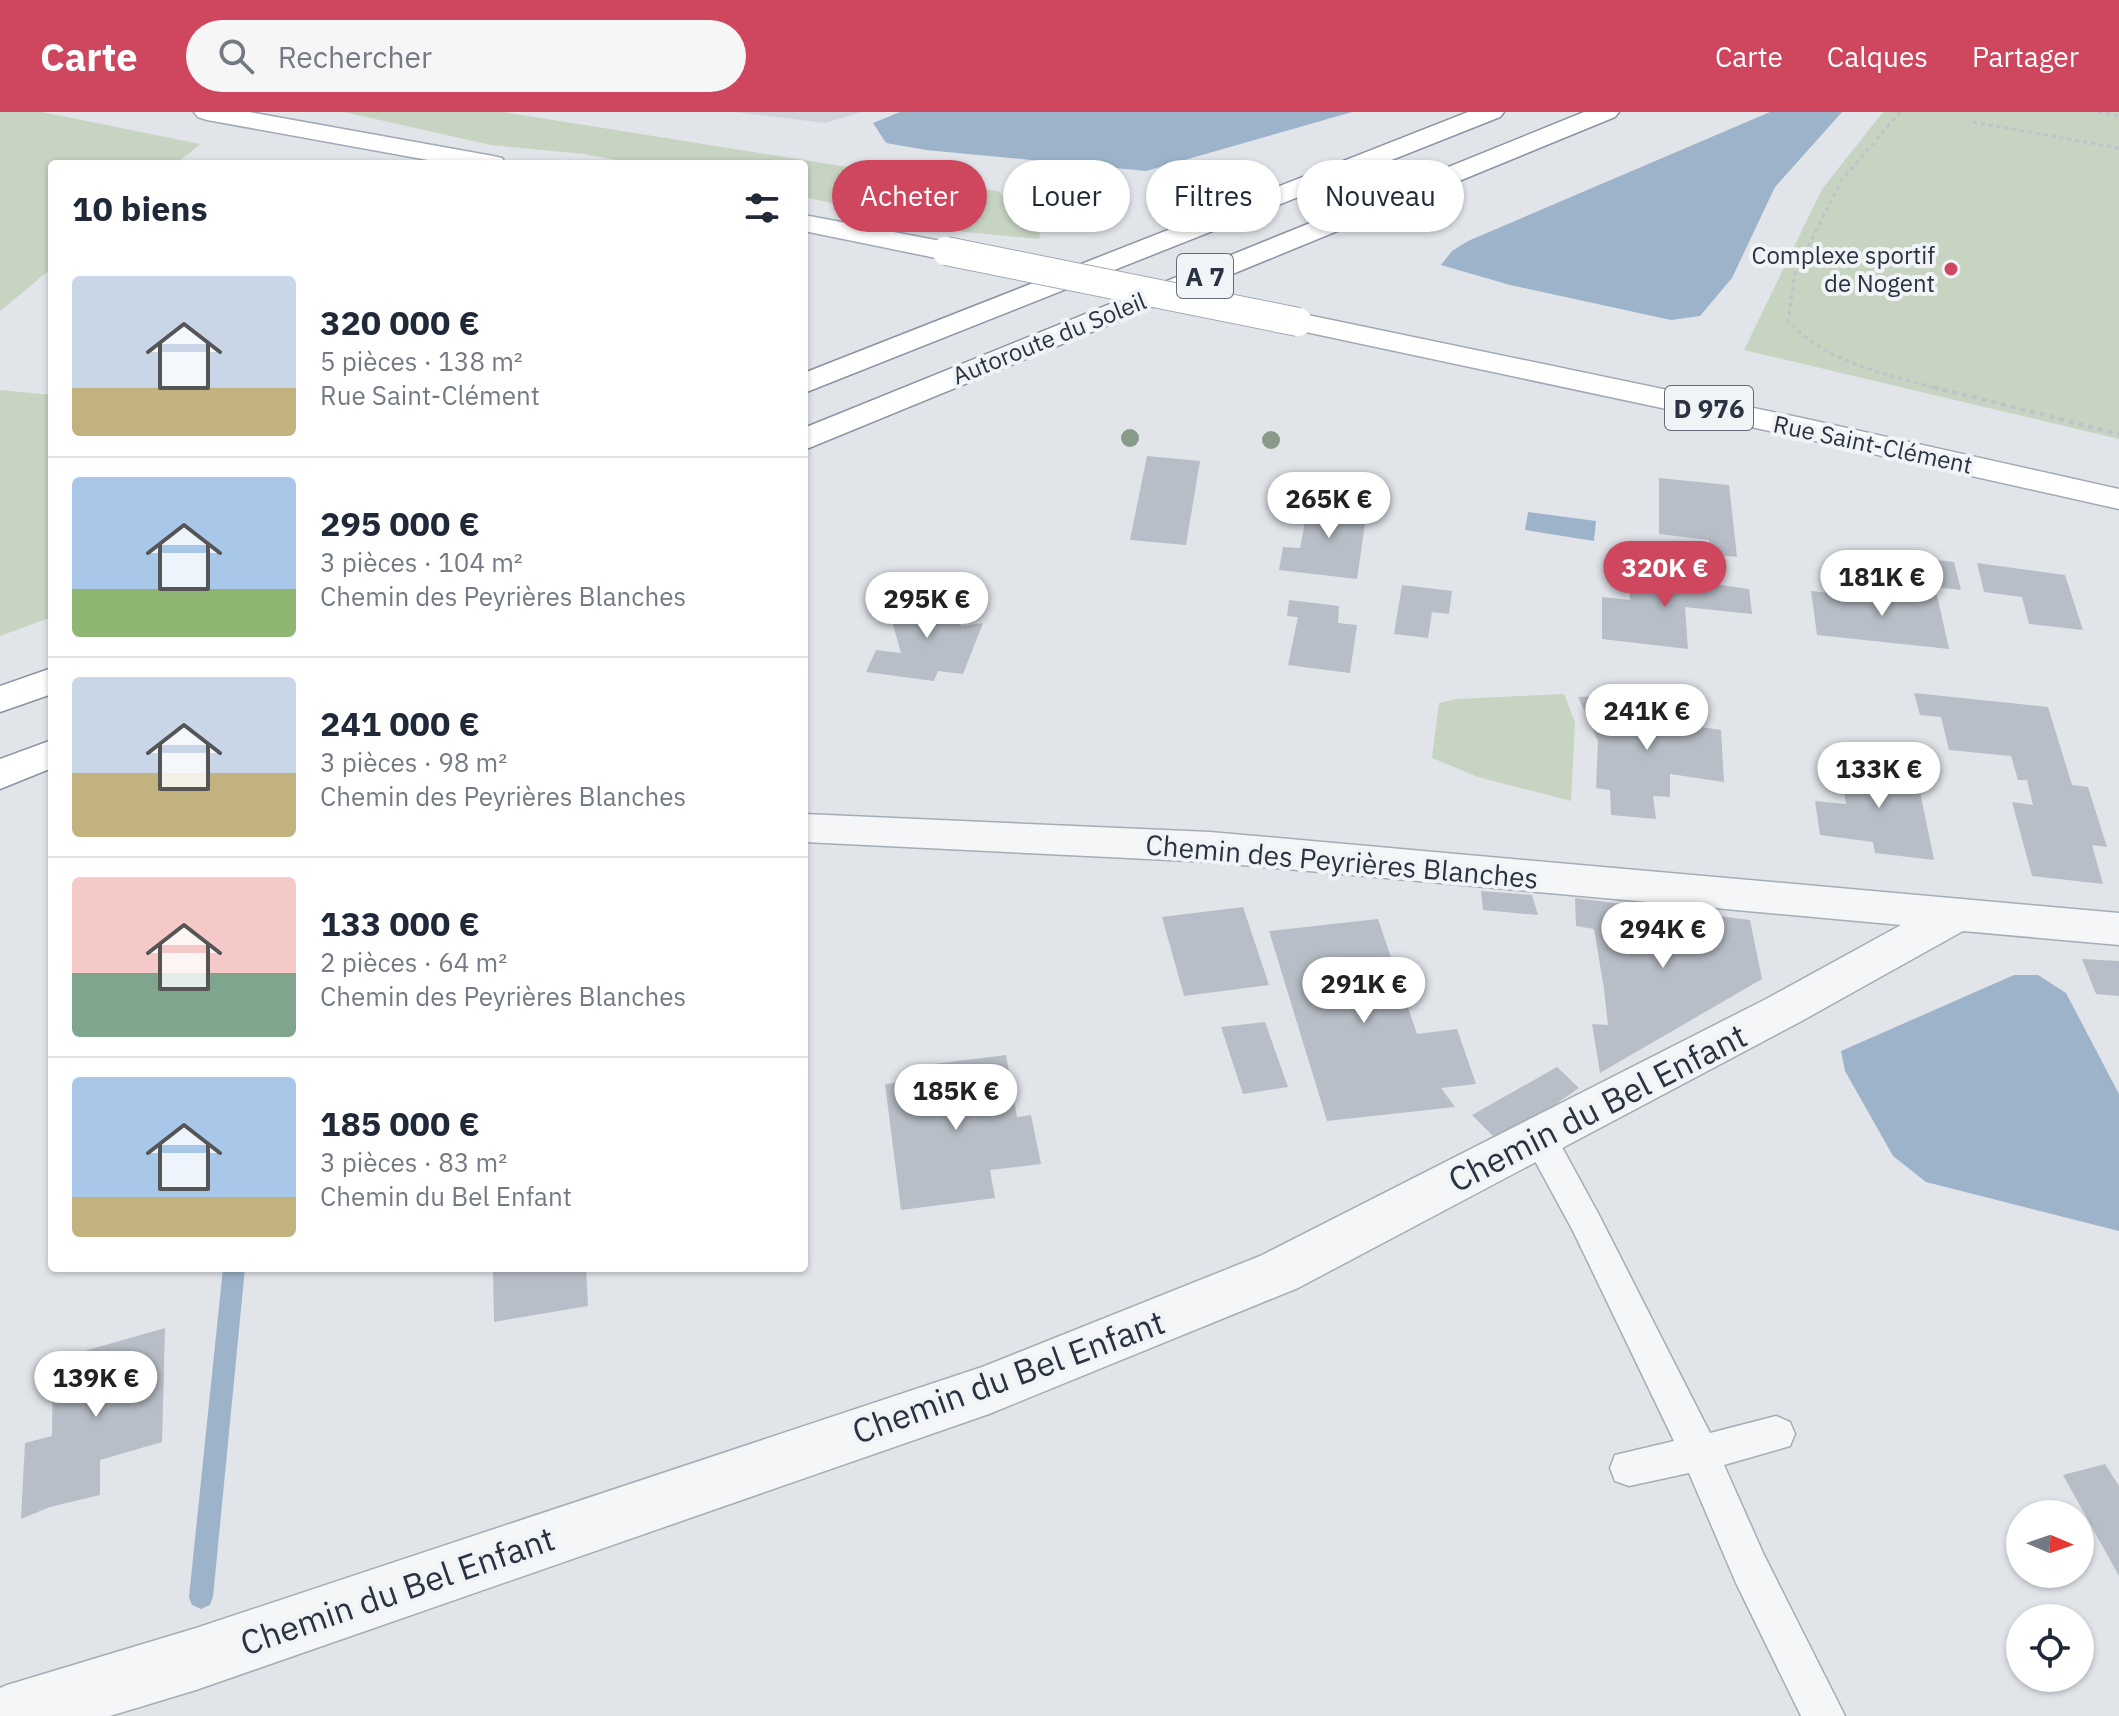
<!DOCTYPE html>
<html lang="fr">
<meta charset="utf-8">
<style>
body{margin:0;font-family:"IBM Plex Sans",sans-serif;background:#f6f6f7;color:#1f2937;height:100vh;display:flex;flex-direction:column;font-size:30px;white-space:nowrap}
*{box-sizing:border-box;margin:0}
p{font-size:26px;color:#747a83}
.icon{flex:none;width:44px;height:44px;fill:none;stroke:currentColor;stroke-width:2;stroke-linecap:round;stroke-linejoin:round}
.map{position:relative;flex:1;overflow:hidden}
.panel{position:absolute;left:48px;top:48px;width:760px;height:1112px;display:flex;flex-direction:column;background:#fff;border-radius:8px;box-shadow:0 2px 6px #0004}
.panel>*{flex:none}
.top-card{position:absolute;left:832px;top:48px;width:760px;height:72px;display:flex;gap:16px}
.needle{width:52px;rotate:92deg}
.tools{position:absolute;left:2006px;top:1388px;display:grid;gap:16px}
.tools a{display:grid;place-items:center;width:88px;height:88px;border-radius:50%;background:#fff;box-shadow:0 2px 6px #0004;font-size:40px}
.price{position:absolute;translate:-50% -68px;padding:0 18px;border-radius:28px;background:#fff;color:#222;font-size:26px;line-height:52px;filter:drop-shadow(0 2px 4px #0008)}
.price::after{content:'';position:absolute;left:50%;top:48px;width:24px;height:18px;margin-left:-12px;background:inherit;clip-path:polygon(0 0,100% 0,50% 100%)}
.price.active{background:#ce475e;color:#fff}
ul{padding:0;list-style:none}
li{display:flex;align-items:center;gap:24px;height:200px;padding:0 24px}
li+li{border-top:2px solid #e0e1e3}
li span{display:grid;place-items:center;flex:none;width:224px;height:160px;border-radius:8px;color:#555}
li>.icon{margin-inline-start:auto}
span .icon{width:96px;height:96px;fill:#fffc;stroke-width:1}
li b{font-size:34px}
h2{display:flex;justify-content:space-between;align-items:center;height:96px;padding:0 24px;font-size:34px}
.chip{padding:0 28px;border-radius:36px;background:#fff;box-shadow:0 2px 6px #0004;font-size:28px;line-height:72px}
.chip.active{background:#ce475e;color:#fff}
header{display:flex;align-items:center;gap:48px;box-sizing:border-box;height:112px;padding:0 40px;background:#ce475e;color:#fff}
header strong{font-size:38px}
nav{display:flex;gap:44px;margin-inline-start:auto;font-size:28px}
.search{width:560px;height:72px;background:#f6f6f7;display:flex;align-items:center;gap:20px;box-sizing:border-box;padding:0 28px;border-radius:44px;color:#747a83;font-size:30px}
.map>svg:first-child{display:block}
.built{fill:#cfd4dc}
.green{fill:#c7d4c2}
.water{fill:#9db3ca}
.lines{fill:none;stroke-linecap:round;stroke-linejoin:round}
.stream{fill:#9db3ca;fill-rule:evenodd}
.building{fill:#b8bec7}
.lane-casing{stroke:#a6acb4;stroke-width:3}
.street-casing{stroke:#a6acb4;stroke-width:3}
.primary-casing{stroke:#a1a9b6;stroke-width:3}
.highway-casing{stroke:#8993a1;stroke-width:3}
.path-far1{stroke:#bfc3c9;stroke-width:3;stroke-dasharray:4 4;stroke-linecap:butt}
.path{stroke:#bfc3c9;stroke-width:4;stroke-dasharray:5 5;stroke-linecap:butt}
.lane{fill:#f4f6f8;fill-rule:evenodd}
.street{fill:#f4f6f8;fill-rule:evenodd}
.primary{fill:#fff;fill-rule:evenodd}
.highway{fill:#fff;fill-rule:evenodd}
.primary-bridge-casing{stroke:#a1a9b6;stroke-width:30;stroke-linecap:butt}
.primary-bridge{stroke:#fff;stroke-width:28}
.tree{fill:#889a88}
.poi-dot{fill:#ce475e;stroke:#f1f4f7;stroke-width:3}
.labels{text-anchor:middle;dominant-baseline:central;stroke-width:8;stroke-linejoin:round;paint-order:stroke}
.far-poi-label{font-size:24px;fill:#2a3342;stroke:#f1f4f7;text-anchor:end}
.far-street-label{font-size:24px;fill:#2a3342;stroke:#f1f4f7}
.shield{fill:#f1f4f7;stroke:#666d78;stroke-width:2}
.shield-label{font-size:26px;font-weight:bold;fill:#2a3342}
.street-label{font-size:28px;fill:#2a3342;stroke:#f1f4f7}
.near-street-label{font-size:34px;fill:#2a3342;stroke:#f1f4f7}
</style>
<header>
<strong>Carte</strong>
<div class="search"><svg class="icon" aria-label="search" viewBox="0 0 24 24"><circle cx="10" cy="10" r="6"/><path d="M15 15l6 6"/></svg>Rechercher</div>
<nav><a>Carte</a><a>Calques</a><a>Partager</a></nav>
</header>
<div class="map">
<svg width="2119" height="1604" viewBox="0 0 2119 1604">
<rect width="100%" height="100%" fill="#e1e5ea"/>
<path class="built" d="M 735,0 L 862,0 L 825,11 Z"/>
<g class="green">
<path d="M 0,0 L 42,0 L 200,32 L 176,52 L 52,52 L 52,156 L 0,199 Z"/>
<path d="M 344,0 L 504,0 L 997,79 L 1042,110 L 1039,127 L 965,120 L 804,85 L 804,52 L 637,52 L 584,42 L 491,33 Z"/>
<path d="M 1883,0 L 2119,0 L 2119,327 L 1744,238 L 1822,77 Z"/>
<path d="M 0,278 L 52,283 L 52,505 L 0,524 Z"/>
<path d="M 1564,582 L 1575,610 L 1571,689 L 1478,665 L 1432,646 L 1439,591 L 1457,587 Z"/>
</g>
<g class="water">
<path d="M 900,0 L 1352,0 L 1146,59 L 926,38 L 886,31 L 873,11 Z"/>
<path d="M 1770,0 L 1842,0 L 1775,75 L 1732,166 L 1700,204 L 1671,208 L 1510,173 L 1441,153 L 1452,139 L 1468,129 Z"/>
<path d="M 1528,400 L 1596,409 L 1594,429 L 1525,418 Z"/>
<path d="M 2014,863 L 2038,863 L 2066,881 L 2119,982 L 2119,1119 L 1926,1070 L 1893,1044 L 1845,959 L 1841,939 Z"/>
</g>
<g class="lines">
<path class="stream" d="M 223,1156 L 245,1156 L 213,1485 L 210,1493 L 201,1497 L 192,1493 L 189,1485 Z"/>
</g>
<g class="building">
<path d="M 1147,344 L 1200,349 L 1186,433 L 1130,428 Z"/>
<path d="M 1659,366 L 1729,373 L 1737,445 L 1710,442 L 1709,428 L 1659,422 Z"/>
<path d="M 1310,384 L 1368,391 L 1357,467 L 1279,458 L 1283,435 L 1300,436 Z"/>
<path d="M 1928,447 L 1954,450 L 1961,478 L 1934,475 Z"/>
<path d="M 1977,451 L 2065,463 L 2083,518 L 2029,512 L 2022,485 L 1984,480 Z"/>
<path d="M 1629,460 L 1749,477 L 1752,502 L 1685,495 L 1688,537 L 1602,527 L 1602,485 L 1630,488 Z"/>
<path d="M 1402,473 L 1452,479 L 1449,502 L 1432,500 L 1428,526 L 1394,522 Z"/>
<path d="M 1892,478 L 1937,483 L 1949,537 L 1817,523 L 1811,479 L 1895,488 Z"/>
<path d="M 951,481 L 961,514 L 983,511 L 963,562 L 938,559 L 934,569 L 866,560 L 876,538 L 901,541 L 887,491 Z"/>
<path d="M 1289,488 L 1339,494 L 1338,511 L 1357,513 L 1350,561 L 1288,553 L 1298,505 L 1287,504 Z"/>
<path d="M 1914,581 L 2048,595 L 2072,673 L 2088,675 L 2107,735 L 2092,733 L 2103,772 L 2032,764 L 2012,690 L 2033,693 L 2027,668 L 2018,668 L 2011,644 L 1949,638 L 1941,605 L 1920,603 Z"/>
<path d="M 1645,582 L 1661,609 L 1721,618 L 1724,670 L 1670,662 L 1670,685 L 1653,684 L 1656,707 L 1611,703 L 1610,678 L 1596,676 L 1598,629 L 1578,585 Z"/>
<path d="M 1839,646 L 1915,655 L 1934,748 L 1875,741 L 1873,730 L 1820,723 L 1815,689 L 1846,692 Z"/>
<path d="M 1481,779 L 1532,783 L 1538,803 L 1483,798 Z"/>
<path d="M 1575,786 L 1750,808 L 1762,867 L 1600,961 L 1592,912 L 1608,913 L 1604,877 L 1594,817 L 1576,814 Z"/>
<path d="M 1243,795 L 1269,873 L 1184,884 L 1162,805 Z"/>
<path d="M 1378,807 L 1417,922 L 1457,917 L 1476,972 L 1441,976 L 1455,995 L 1327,1009 L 1269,819 Z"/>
<path d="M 2082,847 L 2119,849 L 2119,884 L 2096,882 Z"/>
<path d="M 1265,910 L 1288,975 L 1243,982 L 1221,915 Z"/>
<path d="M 1006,943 L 1017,1005 L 1031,1003 L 1041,1052 L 990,1058 L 995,1086 L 901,1098 L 885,972 L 912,969 L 910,955 Z"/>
<path d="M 1557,955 L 1579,976 L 1500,1031 L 1472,1003 Z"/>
<path d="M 493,1156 L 586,1156 L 588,1194 L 494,1210 Z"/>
<path d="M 165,1216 L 162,1330 L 100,1348 L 100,1383 L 50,1395 L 21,1407 L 25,1331 L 52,1324 L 53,1248 Z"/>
<path d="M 2105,1352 L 2119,1374 L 2119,1464 L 2063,1363 Z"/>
</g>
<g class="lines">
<g class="lane-casing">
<path id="lane" d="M 1539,1012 L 1551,1015 L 1598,1101 L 1710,1321 L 1776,1304 L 1790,1310 L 1795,1322 L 1790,1334 L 1724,1353 L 1764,1443 L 1845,1604 L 1801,1604 L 1736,1471 L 1689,1361 L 1629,1374 L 1615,1369 L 1610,1356 L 1615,1343 L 1674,1329 L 1573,1119 L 1522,1025 L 1527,1015 Z"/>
</g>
<g class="street-casing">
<path id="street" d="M 804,702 L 1210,720 L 2119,801 L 2119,833 L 1963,819 L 1798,911 L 1298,1176 L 989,1302 L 196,1578 L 110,1604 L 0,1604 L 0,1576 L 7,1573 L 196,1516 L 982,1255 L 1260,1144 L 1766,887 L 1901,813 L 1210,750 L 804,730 Z"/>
</g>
<g class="primary-casing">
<g id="primary">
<path d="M 194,0 L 249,0 L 493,44 L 502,46 L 506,52 L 450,52 L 207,8 L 198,5 Z"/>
<path d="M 804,103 L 946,130 L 956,133 L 960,139 L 956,145 L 946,148 L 804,119 Z"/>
<path d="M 1298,201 L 1802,306 L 2119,377 L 2119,397 L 1802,326 L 1287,216 L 1283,210 L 1287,204 Z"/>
</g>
</g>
<g class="highway-casing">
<g id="highway">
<path d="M 1468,0 L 1504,0 L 1500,5 L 804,281 L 804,261 Z"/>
<path d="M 1584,0 L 1619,0 L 1615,5 L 804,338 L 804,316 Z"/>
<path d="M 52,556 L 52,582 L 0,600 L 0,574 Z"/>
<path d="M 52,628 L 52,656 L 0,677 L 0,647 Z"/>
</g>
</g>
<g class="path-far1">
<path d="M 1900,0 L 1841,69 L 1795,161 L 1788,209 C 1826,251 1887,262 1939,277"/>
<path d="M 2098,0 L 2119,4"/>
<path d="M 1973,10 L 2119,36"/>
</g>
<path class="path" d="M 1933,275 L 2119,322"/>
<use href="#lane" class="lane"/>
<use href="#street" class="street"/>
<use href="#primary" class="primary"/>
<use href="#highway" class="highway"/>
<g class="primary-bridge-casing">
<path id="primary-bridge" d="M 946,139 L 1298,210"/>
</g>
<use href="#primary-bridge" class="primary-bridge"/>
</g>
<g class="tree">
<circle cx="1130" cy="326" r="9"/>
<circle cx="1271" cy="328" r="9"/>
</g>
<circle class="poi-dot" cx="1951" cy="157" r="8"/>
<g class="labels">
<g class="far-poi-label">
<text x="1935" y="143">Complexe sportif<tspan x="1935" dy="28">de Nogent</tspan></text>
</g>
<g class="far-street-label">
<text transform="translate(1049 226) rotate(-22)">Autoroute du Soleil</text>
<text transform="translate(1873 332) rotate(12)">Rue Saint-Clément</text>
</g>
<g class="shield">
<rect x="1177" y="142" width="56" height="44" rx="6"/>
<rect x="1665" y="274" width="88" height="44" rx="6"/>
</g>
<g class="shield-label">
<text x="1205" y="164">A 7</text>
<text x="1709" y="296">D 976</text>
</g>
<g class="street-label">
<text transform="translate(1342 749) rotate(5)">Chemin des Peyrières Blanches</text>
</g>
<g class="near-street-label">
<text transform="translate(1597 995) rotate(-27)">Chemin du Bel Enfant</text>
<text transform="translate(1008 1264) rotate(-20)">Chemin du Bel Enfant</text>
<text transform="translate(397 1478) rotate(-19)">Chemin du Bel Enfant</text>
</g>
</g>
</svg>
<div class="tools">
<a><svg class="needle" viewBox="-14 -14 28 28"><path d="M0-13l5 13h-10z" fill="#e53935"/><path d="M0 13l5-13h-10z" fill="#747a83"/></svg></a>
<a><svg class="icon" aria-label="locate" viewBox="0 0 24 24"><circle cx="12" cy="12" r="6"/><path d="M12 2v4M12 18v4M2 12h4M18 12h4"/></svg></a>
</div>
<b class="price" style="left:1329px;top:428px">265K €</b>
<b class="price active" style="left:1665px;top:497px">320K €</b>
<b class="price" style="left:1882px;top:506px">181K €</b>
<b class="price" style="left:927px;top:528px">295K €</b>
<b class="price" style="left:1647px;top:640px">241K €</b>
<b class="price" style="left:1879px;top:698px">133K €</b>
<b class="price" style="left:1663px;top:858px">294K €</b>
<b class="price" style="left:1364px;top:913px">291K €</b>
<b class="price" style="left:956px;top:1020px">185K €</b>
<b class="price" style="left:96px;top:1307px">139K €</b>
<div class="top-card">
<a class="chip active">Acheter</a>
<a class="chip">Louer</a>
<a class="chip">Filtres</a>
<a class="chip">Nouveau</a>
</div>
<section class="panel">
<h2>10 biens<svg class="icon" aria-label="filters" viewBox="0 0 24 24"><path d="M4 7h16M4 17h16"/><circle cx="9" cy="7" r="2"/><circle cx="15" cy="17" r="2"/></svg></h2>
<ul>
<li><span style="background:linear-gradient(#c9d6e8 70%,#c2b280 0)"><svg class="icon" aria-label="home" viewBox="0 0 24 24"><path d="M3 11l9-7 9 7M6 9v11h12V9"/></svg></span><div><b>320 000 €</b><p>5 pièces · 138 m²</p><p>Rue Saint-Clément</p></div></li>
<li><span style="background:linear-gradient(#a9c7e8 70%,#8fb573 0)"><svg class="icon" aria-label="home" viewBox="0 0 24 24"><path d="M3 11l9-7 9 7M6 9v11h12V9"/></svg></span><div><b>295 000 €</b><p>3 pièces · 104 m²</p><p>Chemin des Peyrières Blanches</p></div></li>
<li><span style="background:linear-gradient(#c9d6e8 60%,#c2b280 0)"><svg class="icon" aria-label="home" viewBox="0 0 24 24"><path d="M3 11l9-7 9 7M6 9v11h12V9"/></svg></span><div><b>241 000 €</b><p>3 pièces · 98 m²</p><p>Chemin des Peyrières Blanches</p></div></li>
<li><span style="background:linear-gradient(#f6c9c9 60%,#7fa58c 0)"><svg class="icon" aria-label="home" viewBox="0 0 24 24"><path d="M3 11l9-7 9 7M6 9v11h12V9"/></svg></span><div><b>133 000 €</b><p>2 pièces · 64 m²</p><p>Chemin des Peyrières Blanches</p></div></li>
<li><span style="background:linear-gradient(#a9c7e8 75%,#c2b280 0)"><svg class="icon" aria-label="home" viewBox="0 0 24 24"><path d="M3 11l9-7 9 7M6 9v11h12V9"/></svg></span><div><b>185 000 €</b><p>3 pièces · 83 m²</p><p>Chemin du Bel Enfant</p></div></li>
</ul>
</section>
</div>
